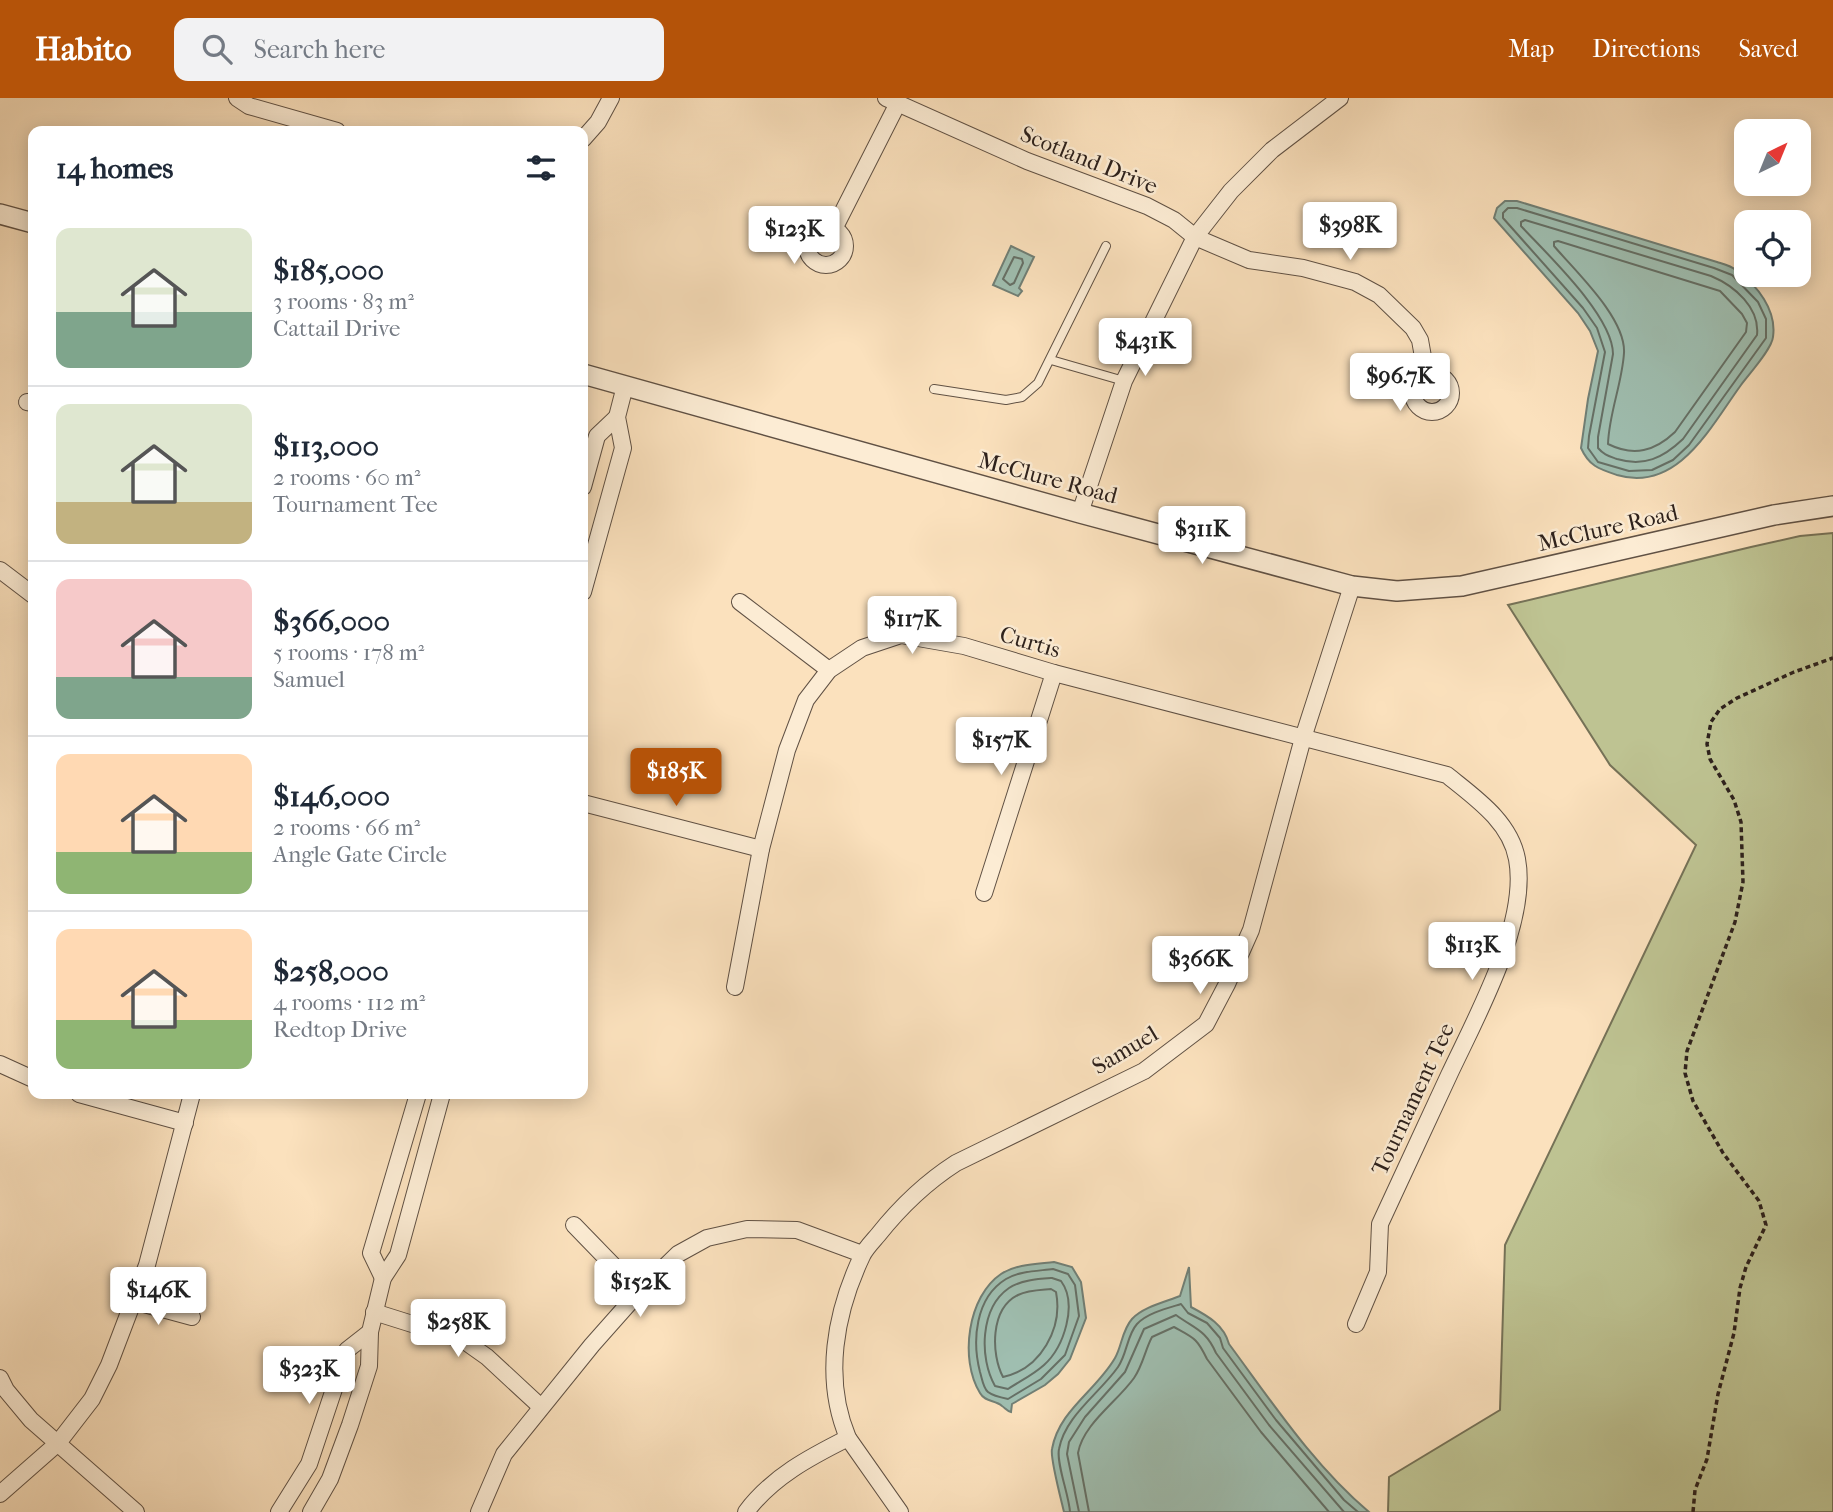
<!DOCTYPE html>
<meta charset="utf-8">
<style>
body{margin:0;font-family:"IM FELL French Canon",serif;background:#f2f2f3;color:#1f2937;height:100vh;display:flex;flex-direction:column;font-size:26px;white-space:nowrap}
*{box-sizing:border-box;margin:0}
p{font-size:23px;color:#747a83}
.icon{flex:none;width:38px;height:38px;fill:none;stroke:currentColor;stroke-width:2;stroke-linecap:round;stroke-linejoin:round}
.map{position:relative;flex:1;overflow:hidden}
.side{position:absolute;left:28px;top:28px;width:560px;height:973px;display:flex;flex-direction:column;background:#fff;border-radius:14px;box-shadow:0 4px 18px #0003}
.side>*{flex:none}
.needle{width:46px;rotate:43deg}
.buttons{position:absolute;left:1734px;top:21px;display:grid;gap:14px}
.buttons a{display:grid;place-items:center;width:77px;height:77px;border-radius:14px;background:#fff;box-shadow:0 4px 18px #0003;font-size:35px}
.price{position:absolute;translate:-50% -60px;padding:0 16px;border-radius:7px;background:#fff;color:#222;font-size:23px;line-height:46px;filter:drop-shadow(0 2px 4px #0008)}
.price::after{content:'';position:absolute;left:50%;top:42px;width:21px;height:16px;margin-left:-10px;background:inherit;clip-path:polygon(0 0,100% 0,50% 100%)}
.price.selected{background:#b45309;color:#fff}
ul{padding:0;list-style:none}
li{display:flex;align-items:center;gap:21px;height:175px;padding:0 28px}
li+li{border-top:2px solid #e0e1e3}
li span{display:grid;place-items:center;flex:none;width:196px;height:140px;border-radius:14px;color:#555}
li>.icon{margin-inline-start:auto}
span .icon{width:84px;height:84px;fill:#fffc;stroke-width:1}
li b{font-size:30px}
h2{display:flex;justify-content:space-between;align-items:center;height:84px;padding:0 28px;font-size:30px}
header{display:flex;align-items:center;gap:42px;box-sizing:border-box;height:98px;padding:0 35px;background:#b45309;color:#fff}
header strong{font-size:33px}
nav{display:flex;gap:38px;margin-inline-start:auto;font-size:24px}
.search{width:490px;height:63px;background:#f2f2f3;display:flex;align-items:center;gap:18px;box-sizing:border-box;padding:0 24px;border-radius:14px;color:#747a83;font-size:26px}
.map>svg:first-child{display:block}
.green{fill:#bec392;stroke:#767257;stroke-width:2}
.water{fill:#9fbeb0;stroke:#717f75;stroke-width:2}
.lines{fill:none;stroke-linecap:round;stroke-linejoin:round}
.shore{stroke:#667066;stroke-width:2}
.service-casing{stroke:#605144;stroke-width:10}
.minor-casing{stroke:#605144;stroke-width:18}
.tertiary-casing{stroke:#605144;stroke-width:22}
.path{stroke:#2d211c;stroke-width:3.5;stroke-dasharray:5 3.5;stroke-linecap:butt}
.service{stroke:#fcecd4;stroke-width:8}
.minor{stroke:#fcecd4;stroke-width:16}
.tertiary{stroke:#fcecd4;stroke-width:19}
.labels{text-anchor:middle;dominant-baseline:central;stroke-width:5;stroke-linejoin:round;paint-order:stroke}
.street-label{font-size:23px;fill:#2d211c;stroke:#fcecd4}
</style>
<header>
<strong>Habito</strong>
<div class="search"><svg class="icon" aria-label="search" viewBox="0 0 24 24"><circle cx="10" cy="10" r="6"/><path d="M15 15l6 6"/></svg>Search here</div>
<nav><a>Map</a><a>Directions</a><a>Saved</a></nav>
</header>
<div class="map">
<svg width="1833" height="1414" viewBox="0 0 1833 1414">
<rect width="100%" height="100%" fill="#fbe1bd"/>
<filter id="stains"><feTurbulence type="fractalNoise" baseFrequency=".00286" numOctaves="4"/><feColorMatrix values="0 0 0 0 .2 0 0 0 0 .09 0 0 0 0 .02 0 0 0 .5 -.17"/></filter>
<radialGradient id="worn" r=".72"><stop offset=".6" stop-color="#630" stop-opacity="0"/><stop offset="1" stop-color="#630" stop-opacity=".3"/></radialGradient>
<path class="green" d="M 1833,435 L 1833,1414 L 1388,1414 L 1389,1379 L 1500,1312 L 1505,1147 L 1696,747 L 1610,667 L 1508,507 L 1751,449 L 1800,438 Z"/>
<g class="water">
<path d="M 1505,103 L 1517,103 L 1717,164 C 1723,166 1731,168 1736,172 C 1757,187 1777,212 1773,239 C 1772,251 1749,276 1741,287 C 1711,328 1678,395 1617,377 C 1599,371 1589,368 1581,350 L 1588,301 L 1598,253 L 1590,233 L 1578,215 L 1494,120 L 1497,110 Z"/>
<path d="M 1011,148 L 1034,159 L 1019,190 L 1022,193 L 1018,198 L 993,187 Z"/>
<path d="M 1054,1164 L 1072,1169 L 1081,1184 L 1086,1220 L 1070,1261 L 1058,1276 L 1045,1287 L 1012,1306 L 1011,1314 C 1007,1313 1005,1310 1002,1308 C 995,1302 985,1304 980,1295 C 959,1261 968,1198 1001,1176 C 1016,1166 1037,1166 1054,1164 Z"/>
<path d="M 1189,1169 L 1191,1209 C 1208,1218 1224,1227 1229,1246 C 1272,1304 1314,1368 1369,1414 L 1064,1414 C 1061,1401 1050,1360 1052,1351 C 1059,1312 1096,1293 1115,1260 C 1122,1248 1122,1232 1132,1221 C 1143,1209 1165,1204 1180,1198 Z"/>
</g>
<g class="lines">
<g class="shore">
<path d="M 1508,110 L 1517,110 L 1714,170 L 1732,177 L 1758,204 L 1766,221 L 1766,240 L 1689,347 L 1673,362 L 1652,372 L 1629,373 L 1598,364 L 1588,350 L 1589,338 L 1605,254 L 1597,230 L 1583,210 L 1503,120 L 1503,115 Z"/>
<path d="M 1525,122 L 1711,178 C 1735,188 1760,210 1757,237 L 1683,341 C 1663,360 1644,369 1617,361 C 1609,358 1604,357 1598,350 L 1598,339 L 1613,256 C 1613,218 1547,156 1521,128 L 1521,124 Z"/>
<path d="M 1558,143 L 1720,193 L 1742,216 L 1747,225 L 1746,234 L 1675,334 C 1655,353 1634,359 1608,346 C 1609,315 1622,286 1624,255 C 1626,220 1575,173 1554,148 L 1554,144 Z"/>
<path d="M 1014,159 L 1022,161 L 1023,165 L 1014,185 L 1010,187 L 1003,181 Z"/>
<path d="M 1053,1171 L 1068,1176 L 1075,1187 L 1079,1218 L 1065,1257 L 1041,1281 L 1008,1301 C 1003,1300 993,1298 988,1294 C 983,1290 982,1280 980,1274 C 972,1243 975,1200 1006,1181 C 1019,1173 1038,1173 1053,1171 Z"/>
<path d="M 1052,1180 L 1061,1183 C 1078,1206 1064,1249 1044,1267 C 1033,1277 1020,1283 1008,1291 L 995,1288 C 979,1260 980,1210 1009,1190 C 1021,1182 1038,1181 1052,1180 Z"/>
<path d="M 1051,1191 L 1056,1194 C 1063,1230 1041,1271 1003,1279 C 991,1256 990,1211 1018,1197 C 1028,1192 1040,1192 1051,1191 Z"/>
<path d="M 1070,1414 C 1069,1397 1056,1365 1059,1351 C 1065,1318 1099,1296 1118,1269 C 1127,1256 1127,1237 1137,1226 C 1147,1215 1168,1210 1181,1206 L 1188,1215 L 1207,1225 L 1220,1240 L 1223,1250 L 1276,1322 L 1344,1402 L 1358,1414"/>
<path d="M 1079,1414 L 1067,1356 L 1069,1344 L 1085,1319 L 1125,1274 L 1144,1231 L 1176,1217 C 1195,1231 1206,1232 1216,1255 L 1269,1327 L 1344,1414"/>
<path d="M 1089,1414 L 1078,1355 C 1083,1326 1117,1304 1134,1280 C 1143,1267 1145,1252 1152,1239 L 1174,1229 C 1194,1240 1197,1240 1207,1261 L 1261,1334 L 1329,1414"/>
</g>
<g class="service-casing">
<g id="service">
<path d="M 1051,262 L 1124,283"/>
<path d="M 934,291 L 1006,302 L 1022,299 L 1038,285 L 1106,148"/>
</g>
</g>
<g class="minor-casing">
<g id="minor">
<path d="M 237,0 L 249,8 L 337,33"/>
<path d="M 886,0 L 1027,63 L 1147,108 L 1174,122 L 1195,139 L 1249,162 L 1303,170 L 1355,184 L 1379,197 L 1413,230 L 1420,242 L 1426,276"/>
<path d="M 583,41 L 598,24 L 611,0"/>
<circle cx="826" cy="148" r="19"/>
<path d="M 834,131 L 898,5"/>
<circle cx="1432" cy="295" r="19"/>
<path d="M 27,304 L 33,305"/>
<path d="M 583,389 L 597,338 L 617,319"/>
<path d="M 1080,415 L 1124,283 L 1195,139 L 1231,93 L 1272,52 L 1340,0"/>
<path d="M 0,472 L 33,497"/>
<path d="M 583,494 L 623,350 L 617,319 L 625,288"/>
<path d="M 740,504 L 829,572"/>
<path d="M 583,705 L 761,751"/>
<path d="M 984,795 L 1054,575"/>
<path d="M 735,889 L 761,751 L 787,652 L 806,602 L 829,572 L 862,550 L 901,537 L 964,548 L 1054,575 L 1447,677 C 1474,699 1510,723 1517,761 C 1529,825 1476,919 1449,977 C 1426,1027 1403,1076 1380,1126 L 1378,1174 L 1356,1226"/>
<path d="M 0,966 L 33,981"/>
<path d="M 79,996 L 185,1025"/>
<path d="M 574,1127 L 639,1194"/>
<path d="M 383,1180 L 371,1155 L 418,996"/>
<path d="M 133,1203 L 192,1219"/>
<path d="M 374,1214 L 463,1242 L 487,1259 L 541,1309"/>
<path d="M 0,1280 L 6,1292 L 31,1322 L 136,1414"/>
<path d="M 0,1396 L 58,1345 L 92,1301 L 109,1267 L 147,1167 L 192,996"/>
<path d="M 279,1414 L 309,1366 L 347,1252 L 370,1234"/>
<path d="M 311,1414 L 330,1381 L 350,1327 L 369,1268 L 370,1234 L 383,1180 L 398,1157 L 442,996"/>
<path d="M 479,1414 L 504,1356 L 592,1247 L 639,1194 L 678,1156 L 707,1140 L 747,1131 L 797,1132 L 862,1156"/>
<path d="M 746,1414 C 772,1379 810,1359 848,1340"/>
<path d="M 900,1414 L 848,1340 C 823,1281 835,1215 862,1158 C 865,1151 872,1144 878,1137 C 901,1108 925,1085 956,1065 L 1144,973 L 1206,926 L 1227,886 L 1251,832 L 1303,640 L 1352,488"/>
</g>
</g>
<g class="tertiary-casing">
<g id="tertiary">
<path d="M 0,116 L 33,125"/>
<path d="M 583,276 L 1080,415 L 1352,488 L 1397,493 L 1462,488 L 1774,417 L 1833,408"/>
</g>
</g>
<path class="path" d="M 1693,1414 L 1695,1392 L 1707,1361 L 1718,1296 L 1734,1235 L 1740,1190 L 1746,1169 L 1766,1127 L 1759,1103 L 1723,1055 L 1693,1003 L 1685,975 L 1687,953 L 1735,824 L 1743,784 L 1741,724 L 1734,702 L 1710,661 L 1707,646 L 1711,624 L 1720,611 L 1737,600 L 1794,574 L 1833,560"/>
<use href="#service" class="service"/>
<use href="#minor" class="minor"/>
<use href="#tertiary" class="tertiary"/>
</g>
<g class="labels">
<g class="street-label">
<text transform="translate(1089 62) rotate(22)">Scotland Drive</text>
<text transform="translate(1048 380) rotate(15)">McClure Road</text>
<text transform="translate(1608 430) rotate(-13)">McClure Road</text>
<text transform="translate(1030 544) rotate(16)">Curtis</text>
<text transform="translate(1125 952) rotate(-31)">Samuel</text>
<text transform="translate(1413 1001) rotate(-65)">Tournament Tee</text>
</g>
</g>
<rect width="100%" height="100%" filter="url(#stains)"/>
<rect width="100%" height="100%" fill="url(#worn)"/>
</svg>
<div class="buttons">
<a><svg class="needle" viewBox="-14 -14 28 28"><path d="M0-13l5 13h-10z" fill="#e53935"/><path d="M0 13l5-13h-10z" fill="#747a83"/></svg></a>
<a><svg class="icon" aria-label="locate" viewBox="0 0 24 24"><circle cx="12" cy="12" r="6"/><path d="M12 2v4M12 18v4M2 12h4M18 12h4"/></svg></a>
</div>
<b class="price" style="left:1350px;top:164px">$398K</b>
<b class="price" style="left:794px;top:168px">$123K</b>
<b class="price" style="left:1145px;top:280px">$431K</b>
<b class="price" style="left:1400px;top:315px">$96.7K</b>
<b class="price" style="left:1202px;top:468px">$311K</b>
<b class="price" style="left:912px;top:558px">$117K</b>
<b class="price" style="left:1001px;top:679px">$157K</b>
<b class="price selected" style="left:676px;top:710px">$185K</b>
<b class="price" style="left:1472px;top:884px">$113K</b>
<b class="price" style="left:1200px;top:898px">$366K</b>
<b class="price" style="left:640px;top:1221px">$152K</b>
<b class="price" style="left:158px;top:1229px">$146K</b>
<b class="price" style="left:458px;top:1261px">$258K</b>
<b class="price" style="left:309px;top:1308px">$323K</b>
<section class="side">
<h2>14 homes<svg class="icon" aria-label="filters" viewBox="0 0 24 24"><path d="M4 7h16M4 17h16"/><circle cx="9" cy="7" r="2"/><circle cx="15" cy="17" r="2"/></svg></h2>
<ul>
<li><span style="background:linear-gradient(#dfe7d0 60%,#7fa58c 0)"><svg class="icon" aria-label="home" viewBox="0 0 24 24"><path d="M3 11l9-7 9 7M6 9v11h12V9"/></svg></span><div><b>$185,000</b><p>3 rooms · 83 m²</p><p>Cattail Drive</p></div></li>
<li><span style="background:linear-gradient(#dfe7d0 70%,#c2b280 0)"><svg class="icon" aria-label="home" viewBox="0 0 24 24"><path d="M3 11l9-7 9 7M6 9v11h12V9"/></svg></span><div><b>$113,000</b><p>2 rooms · 60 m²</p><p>Tournament Tee</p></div></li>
<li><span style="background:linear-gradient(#f6c9c9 70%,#7fa58c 0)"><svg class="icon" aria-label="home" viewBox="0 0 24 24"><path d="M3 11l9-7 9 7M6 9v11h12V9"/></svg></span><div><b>$366,000</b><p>5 rooms · 178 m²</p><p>Samuel</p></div></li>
<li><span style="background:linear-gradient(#ffd9b3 70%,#8fb573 0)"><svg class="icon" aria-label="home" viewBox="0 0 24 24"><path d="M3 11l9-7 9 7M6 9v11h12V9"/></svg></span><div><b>$146,000</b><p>2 rooms · 66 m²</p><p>Angle Gate Circle</p></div></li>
<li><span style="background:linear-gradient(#ffd9b3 65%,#8fb573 0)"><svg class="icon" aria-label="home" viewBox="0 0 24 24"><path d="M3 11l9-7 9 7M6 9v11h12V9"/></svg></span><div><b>$258,000</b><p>4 rooms · 112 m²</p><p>Redtop Drive</p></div></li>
</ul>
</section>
</div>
